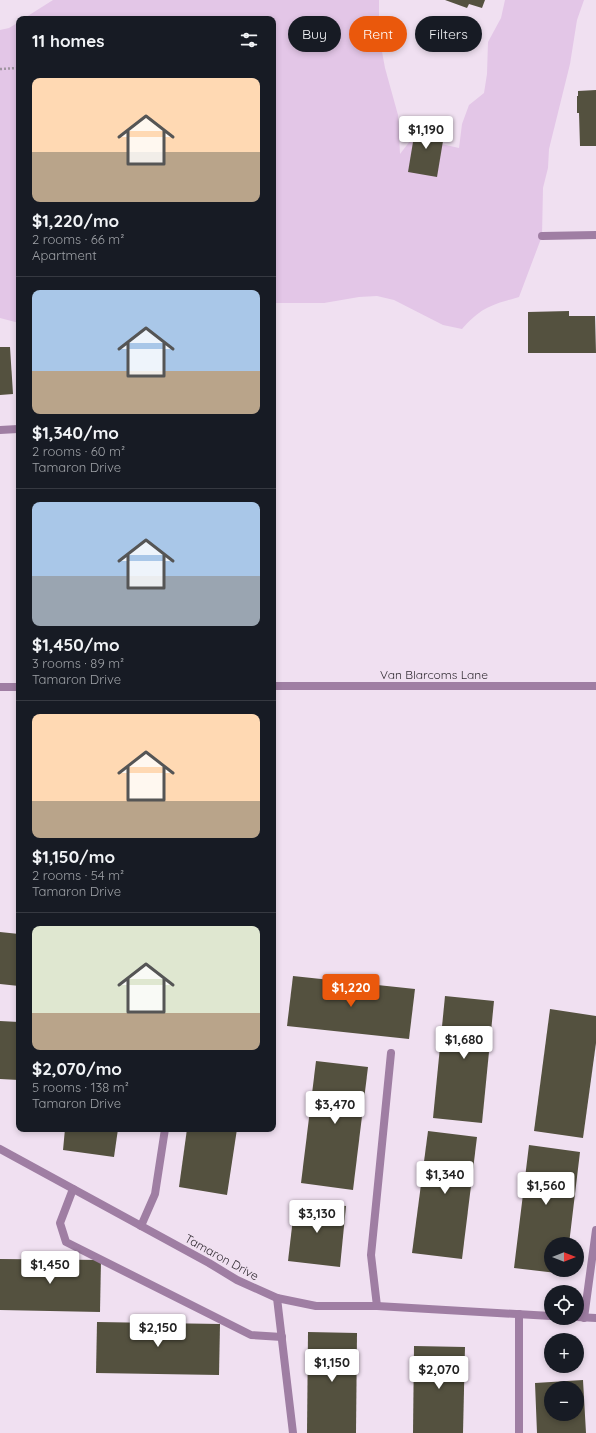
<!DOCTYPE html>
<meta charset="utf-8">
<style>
body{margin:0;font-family:Quicksand,sans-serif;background:#242831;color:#f1f3f6;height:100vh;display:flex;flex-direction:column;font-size:15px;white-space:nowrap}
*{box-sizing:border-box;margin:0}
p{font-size:13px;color:#9ea1a6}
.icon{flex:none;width:22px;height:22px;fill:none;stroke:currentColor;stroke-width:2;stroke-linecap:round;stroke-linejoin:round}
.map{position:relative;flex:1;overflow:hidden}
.sheet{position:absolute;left:16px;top:16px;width:260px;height:1116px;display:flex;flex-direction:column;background:#171b24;border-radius:8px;box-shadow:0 2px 6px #0003}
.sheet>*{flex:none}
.hud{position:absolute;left:288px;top:16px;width:248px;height:36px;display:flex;gap:8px}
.needle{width:26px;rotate:90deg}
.tools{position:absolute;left:544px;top:1237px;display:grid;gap:8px}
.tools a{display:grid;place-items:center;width:40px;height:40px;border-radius:50%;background:#171b24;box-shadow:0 2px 6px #0003;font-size:20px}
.price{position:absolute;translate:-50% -34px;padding:0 9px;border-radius:4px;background:#fff;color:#222;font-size:13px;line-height:26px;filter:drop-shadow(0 1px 2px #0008)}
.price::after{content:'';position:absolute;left:50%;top:24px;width:12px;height:9px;margin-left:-6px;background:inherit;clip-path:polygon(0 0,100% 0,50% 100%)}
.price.selected{background:#ea580c;color:#fff}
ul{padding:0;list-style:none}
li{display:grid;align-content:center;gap:8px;height:212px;padding:0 16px}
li+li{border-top:1px solid #363941}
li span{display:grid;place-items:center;height:124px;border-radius:8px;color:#555}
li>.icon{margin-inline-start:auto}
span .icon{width:72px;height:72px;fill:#fffc;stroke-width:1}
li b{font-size:17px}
h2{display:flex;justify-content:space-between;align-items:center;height:48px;padding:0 16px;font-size:17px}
.chip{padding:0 14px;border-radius:18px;background:#171b24;box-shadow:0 2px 6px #0003;font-size:14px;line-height:36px}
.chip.selected{background:#ea580c;color:#fff}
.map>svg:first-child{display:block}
.green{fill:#e3c6e7}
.building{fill:#54513f;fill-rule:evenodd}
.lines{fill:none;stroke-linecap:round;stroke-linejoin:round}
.path{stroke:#a094a1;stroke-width:2.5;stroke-dasharray:2 2;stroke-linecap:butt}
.lane{stroke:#9f7ea3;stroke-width:8}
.street{stroke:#9f7ea3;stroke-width:8}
.labels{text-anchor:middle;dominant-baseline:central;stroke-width:4;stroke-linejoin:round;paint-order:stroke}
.street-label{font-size:12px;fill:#322c33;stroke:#f0e0f1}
</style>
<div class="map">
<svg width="596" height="1433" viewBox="0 0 596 1433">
<rect width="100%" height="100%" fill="#f0e0f1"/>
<g class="green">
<path d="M 53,0 L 379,0 L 379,35 L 385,68 L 398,115 L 400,154 L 420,128 L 437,143 L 459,148 L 462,124 L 469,105 L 484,93 L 487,74 L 488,42 L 501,18 L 505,0 L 584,0 L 577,20 L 570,64 L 549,149 L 548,168 L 543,188 L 542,236 L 519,297 C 491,305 482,307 462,329 L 443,325 L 394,300 L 377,296 L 359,297 L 324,303 L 273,303 L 273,19 L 23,19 Z"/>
<path d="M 19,22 L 19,323 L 0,318 L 0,30 L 9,28 Z"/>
</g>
<g class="building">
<path d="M 445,0 L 485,0 L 482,8 L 469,4 L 467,8 Z"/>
<path d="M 596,90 L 596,146 L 580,146 L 579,113 L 577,113 L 577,96 L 578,96 L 578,91 Z"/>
<path d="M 416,124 L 445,129 L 437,177 L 408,172 Z"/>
<path d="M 569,311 L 569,316 L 595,316 L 596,353 L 528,353 L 528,312 Z"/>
<path d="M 0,347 L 10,347 L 13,394 L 0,395 Z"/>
<path d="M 0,932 L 19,934 L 19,986 L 0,984 Z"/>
<path d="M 293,976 L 415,989 L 409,1039 L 287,1026 Z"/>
<path d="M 445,996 L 494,1001 L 482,1123 L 433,1118 Z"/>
<path d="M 550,1009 L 596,1016 L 596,1043 L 583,1138 L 534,1131 Z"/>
<path d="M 0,1021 L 19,1022 L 19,1080 L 0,1079 Z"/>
<path d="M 316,1061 L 368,1067 L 353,1190 L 301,1183 Z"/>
<path d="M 65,1129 L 118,1129 L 114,1157 L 63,1150 Z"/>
<path d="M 187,1129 L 237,1129 L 227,1195 L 179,1187 Z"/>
<path d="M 428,1131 L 477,1137 L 462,1259 L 412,1253 Z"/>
<path d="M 529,1145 L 580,1152 L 569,1244 L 551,1244 L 551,1270 L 566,1270 L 565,1274 L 514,1268 Z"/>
<path d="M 295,1201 L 346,1206 L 340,1267 L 288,1261 Z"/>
<path d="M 0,1259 L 101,1260 L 100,1312 L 0,1310 Z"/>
<path d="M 97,1322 L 220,1324 L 219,1375 L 96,1373 Z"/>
<path d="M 308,1332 L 357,1333 L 356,1433 L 307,1433 Z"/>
<path d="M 414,1346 L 465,1347 L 463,1433 L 413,1433 Z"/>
<path d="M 583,1380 L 586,1433 L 537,1433 L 535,1383 ZM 551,1388 L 577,1388 L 577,1414 L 551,1414 Z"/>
</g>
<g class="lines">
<path class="path" d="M 0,69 L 19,68"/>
<g class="lane">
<path d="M 0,430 L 18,429"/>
<path d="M 73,1189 L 60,1223 L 66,1242 L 251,1335 L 282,1337"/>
<path d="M 141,1226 L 155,1194 L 165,1129"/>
<path d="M 277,1298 L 293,1433"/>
<path d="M 377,1306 L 371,1255 L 391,1053"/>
<path d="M 519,1314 L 519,1433"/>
<path d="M 584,1318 L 596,1230"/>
</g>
<g class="street">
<path d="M 542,236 L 596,235"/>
<path d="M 273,686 L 596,686"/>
<path d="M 0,687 L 19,687"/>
<path d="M 0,1149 L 209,1263 L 237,1280 L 277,1298 L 316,1306 L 377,1306 L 551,1316"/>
<path d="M 577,1317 L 596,1318"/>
</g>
</g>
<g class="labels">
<g class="street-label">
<text x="434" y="674">Van Blarcoms Lane</text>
<text transform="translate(222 1257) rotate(29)">Tamaron Drive</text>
</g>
</g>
</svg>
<div class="tools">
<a><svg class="needle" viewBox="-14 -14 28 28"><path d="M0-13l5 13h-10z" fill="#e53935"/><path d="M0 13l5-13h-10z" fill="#9ea1a6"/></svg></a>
<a><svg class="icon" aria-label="locate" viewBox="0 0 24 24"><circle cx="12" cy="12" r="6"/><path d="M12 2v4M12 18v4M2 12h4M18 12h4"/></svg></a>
<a>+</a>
<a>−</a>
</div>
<b class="price" style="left:426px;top:150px">$1,190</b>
<b class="price selected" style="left:351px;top:1008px">$1,220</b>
<b class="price" style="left:464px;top:1060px">$1,680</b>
<b class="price" style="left:335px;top:1125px">$3,470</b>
<b class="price" style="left:445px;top:1195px">$1,340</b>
<b class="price" style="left:546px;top:1206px">$1,560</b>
<b class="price" style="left:317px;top:1234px">$3,130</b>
<b class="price" style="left:50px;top:1285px">$1,450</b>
<b class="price" style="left:158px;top:1348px">$2,150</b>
<b class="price" style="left:332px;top:1383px">$1,150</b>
<b class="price" style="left:439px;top:1390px">$2,070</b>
<div class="hud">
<a class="chip">Buy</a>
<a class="chip selected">Rent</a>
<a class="chip">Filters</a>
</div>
<section class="sheet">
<h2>11 homes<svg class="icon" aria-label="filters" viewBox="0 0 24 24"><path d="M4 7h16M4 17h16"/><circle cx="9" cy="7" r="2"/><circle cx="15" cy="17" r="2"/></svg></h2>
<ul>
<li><span style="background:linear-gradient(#ffd9b3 60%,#b9a48a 0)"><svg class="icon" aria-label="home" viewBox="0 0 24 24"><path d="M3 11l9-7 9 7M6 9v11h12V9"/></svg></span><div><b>$1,220/mo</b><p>2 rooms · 66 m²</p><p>Apartment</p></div></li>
<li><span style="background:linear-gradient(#a9c7e8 65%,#b9a48a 0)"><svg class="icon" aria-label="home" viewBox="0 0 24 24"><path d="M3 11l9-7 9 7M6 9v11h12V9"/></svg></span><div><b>$1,340/mo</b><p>2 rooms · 60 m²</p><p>Tamaron Drive</p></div></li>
<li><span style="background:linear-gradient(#a9c7e8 60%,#9aa5b1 0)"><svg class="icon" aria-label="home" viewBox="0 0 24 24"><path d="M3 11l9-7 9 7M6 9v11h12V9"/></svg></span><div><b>$1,450/mo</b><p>3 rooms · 89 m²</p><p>Tamaron Drive</p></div></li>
<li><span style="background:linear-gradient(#ffd9b3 70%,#b9a48a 0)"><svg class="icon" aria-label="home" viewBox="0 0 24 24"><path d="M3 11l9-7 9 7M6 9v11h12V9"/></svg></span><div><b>$1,150/mo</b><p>2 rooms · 54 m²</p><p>Tamaron Drive</p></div></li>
<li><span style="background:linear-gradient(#dfe7d0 70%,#b9a48a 0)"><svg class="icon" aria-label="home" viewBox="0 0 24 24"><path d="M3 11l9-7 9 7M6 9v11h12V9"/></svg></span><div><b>$2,070/mo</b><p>5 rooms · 138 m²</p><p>Tamaron Drive</p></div></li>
</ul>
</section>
</div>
